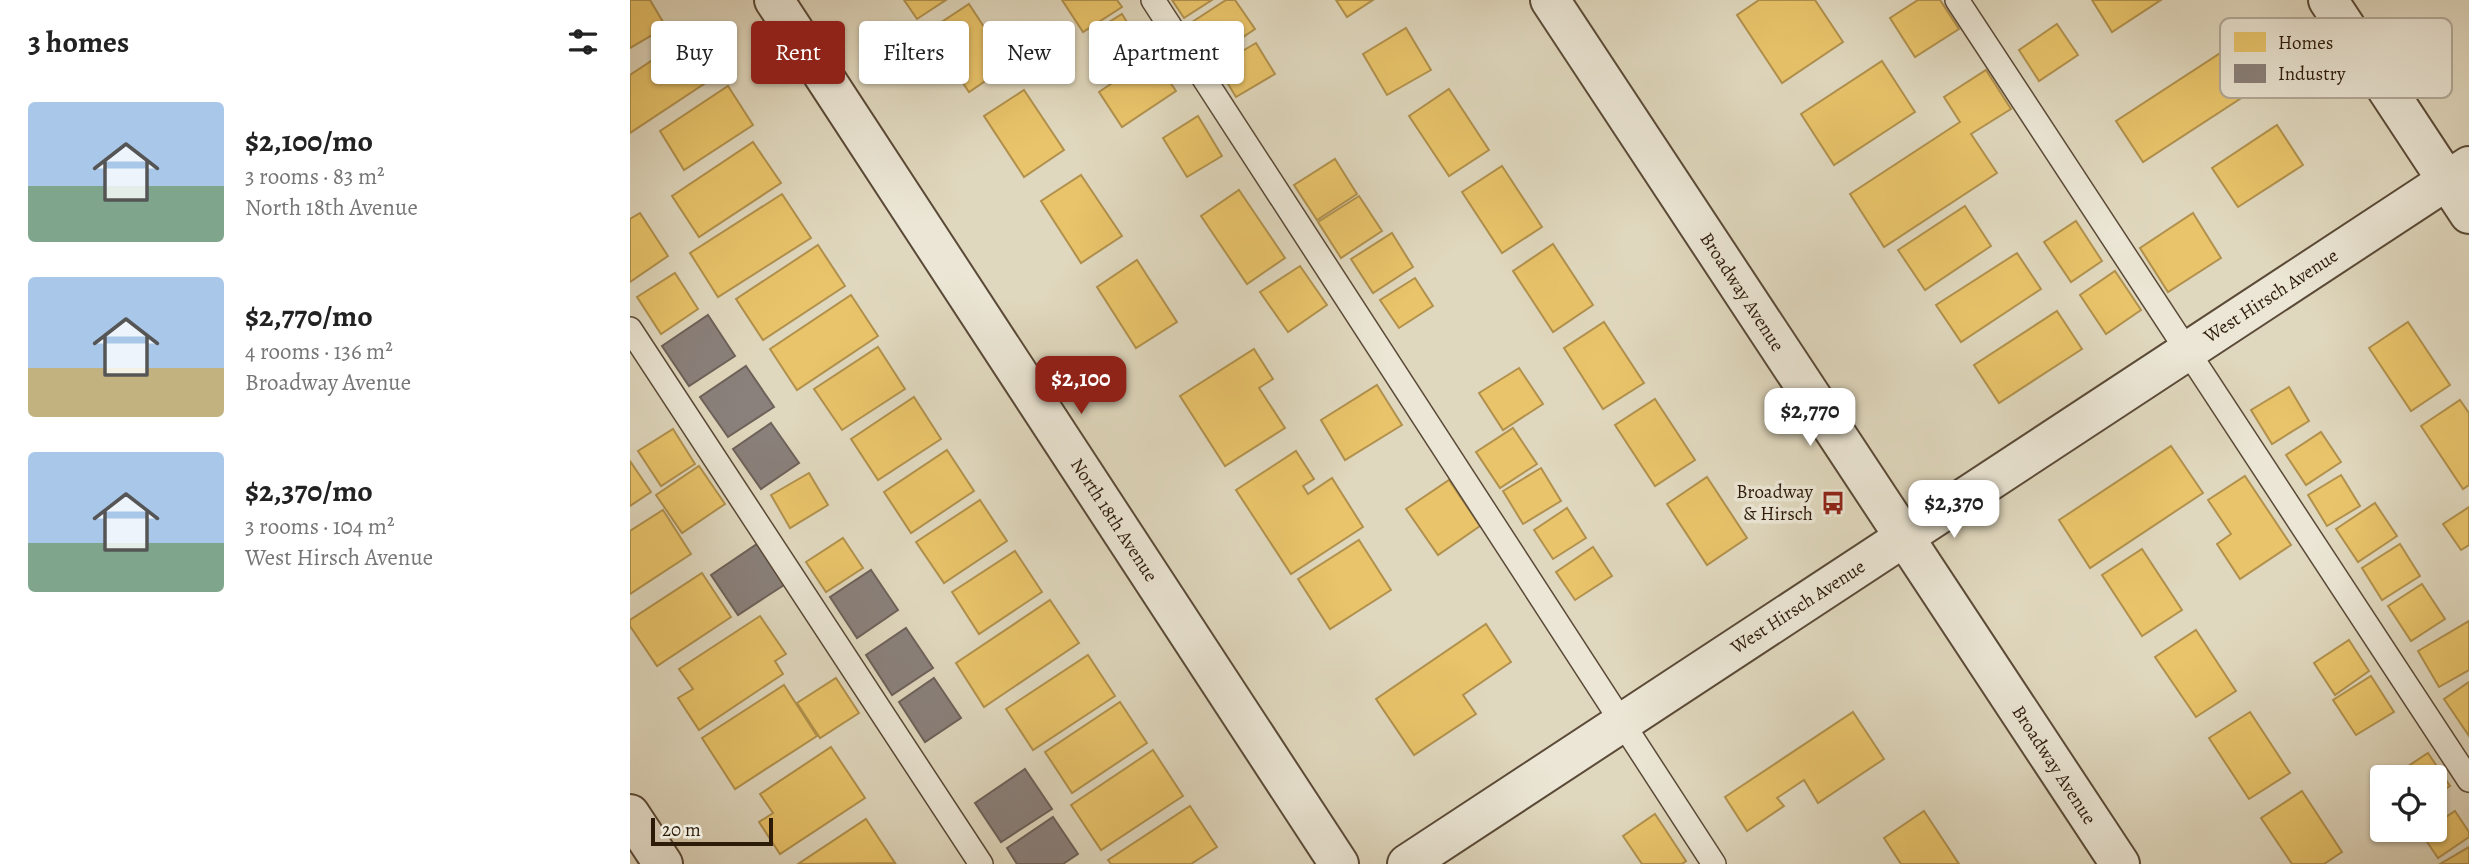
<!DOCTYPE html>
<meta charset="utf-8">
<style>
body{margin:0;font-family:Alegreya,serif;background:#f6f6f6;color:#222;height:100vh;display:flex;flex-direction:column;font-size:26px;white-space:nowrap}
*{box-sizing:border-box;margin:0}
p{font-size:23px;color:#767676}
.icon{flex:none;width:38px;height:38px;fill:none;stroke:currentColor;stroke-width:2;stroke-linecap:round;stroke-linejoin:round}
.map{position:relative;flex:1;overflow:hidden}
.side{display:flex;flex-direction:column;background:#fff;width:630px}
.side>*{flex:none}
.hud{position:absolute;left:21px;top:21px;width:665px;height:63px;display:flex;gap:14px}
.buttons{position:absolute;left:1740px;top:765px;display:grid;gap:14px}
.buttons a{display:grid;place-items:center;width:77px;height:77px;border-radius:7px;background:#fff;box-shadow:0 2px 5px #0004;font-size:35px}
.scale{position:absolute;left:21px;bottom:18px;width:122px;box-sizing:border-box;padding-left:7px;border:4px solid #2d1b0a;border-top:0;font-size:19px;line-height:24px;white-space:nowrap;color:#2d1b0a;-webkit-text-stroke:5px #ebe6d5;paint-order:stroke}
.price{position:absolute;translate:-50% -60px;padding:0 16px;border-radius:14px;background:#fff;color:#222;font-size:23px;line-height:46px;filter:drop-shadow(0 2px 4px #0008)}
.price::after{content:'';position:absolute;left:50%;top:42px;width:21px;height:16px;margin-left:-10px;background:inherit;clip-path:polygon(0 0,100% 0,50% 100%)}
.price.on{background:#8f2418;color:#fff}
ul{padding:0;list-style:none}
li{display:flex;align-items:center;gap:21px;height:175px;padding:0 28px}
li span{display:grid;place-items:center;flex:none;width:196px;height:140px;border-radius:7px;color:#555}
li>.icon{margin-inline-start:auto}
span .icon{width:84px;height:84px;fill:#fffc;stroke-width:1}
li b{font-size:30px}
h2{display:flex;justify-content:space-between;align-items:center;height:84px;padding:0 28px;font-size:30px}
.tag{padding:0 24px;border-radius:7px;background:#fff;box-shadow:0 2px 5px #0004;font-size:24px;line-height:63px}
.tag.on{background:#8f2418;color:#fff}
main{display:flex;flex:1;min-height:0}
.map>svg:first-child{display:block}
.homes{fill:#e9c46a;stroke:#b1914d;stroke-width:2}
.industry{fill:#8a817c;stroke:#6e625a;stroke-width:2}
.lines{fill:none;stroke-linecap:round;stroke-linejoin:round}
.service-casing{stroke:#5a4a37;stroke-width:26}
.minor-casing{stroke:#5a4a37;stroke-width:42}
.service{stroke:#ebe6d5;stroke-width:23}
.minor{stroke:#ebe6d5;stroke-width:38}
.labels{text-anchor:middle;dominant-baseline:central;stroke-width:7;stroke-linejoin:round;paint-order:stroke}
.street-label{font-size:19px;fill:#2d1b0a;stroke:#ebe6d5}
.poi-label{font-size:19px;fill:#2d1b0a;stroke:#ebe6d5;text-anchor:end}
.key{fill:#ebe6d5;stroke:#b2a998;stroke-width:2}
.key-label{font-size:19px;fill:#2d1b0a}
</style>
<main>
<section class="side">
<h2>3 homes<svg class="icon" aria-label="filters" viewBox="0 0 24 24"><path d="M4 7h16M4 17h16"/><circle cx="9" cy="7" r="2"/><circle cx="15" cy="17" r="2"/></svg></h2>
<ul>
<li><span style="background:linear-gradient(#a9c7e8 60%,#7fa58c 0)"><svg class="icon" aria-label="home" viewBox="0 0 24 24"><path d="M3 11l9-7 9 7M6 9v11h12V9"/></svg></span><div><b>$2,100/mo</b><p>3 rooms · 83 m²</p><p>North 18th Avenue</p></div></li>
<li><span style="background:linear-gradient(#a9c7e8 65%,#c2b280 0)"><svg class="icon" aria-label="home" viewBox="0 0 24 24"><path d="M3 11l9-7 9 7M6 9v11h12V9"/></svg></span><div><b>$2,770/mo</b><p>4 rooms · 136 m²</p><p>Broadway Avenue</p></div></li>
<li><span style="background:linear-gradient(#a9c7e8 65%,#7fa58c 0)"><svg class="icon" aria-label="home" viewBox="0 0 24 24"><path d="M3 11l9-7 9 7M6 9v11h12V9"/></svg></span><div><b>$2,370/mo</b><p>3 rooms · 104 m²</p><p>West Hirsch Avenue</p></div></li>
</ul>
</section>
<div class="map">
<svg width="1839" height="864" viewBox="0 0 1839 864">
<rect width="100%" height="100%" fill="#e0d8be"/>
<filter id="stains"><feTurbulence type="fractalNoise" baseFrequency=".00286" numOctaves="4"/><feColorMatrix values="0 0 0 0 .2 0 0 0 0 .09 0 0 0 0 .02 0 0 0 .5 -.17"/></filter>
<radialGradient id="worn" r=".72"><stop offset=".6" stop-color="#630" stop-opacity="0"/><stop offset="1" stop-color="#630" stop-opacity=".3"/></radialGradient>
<g class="homes">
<path d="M 0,0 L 20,0 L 36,27 L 0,48 Z"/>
<path d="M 274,0 L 316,0 L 287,19 Z"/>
<path d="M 432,0 L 487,0 L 492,7 L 453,32 Z"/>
<path d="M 542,0 L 582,0 L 554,18 Z"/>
<path d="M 596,0 L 605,0 L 625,29 L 582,58 L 559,24 Z"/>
<path d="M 706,0 L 743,0 L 717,17 Z"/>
<path d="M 1129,0 L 1185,0 L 1213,42 L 1152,83 L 1107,15 Z"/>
<path d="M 1288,0 L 1310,0 L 1329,29 L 1285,57 L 1260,18 Z"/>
<path d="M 1462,0 L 1531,0 L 1482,32 Z"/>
<path d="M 339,4 L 379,65 L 339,92 L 298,31 Z"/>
<path d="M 492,14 L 514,50 L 481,70 L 460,34 Z"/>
<path d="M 1427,24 L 1448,55 L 1409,81 L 1389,50 Z"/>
<path d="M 776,28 L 801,70 L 757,95 L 733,54 Z"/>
<path d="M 53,40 L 80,80 L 0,133 L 0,75 Z"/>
<path d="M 626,43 L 645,74 L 606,97 L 587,66 Z"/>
<path d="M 1592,52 L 1619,93 L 1513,162 L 1486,121 Z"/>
<path d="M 522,56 L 546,91 L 492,127 L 469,92 Z"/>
<path d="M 1252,61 L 1285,112 L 1204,165 L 1171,114 Z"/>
<path d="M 1356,70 L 1381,109 L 1341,134 L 1367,173 L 1254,247 L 1220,194 L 1330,122 L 1314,97 Z"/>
<path d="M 98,86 L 123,125 L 54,170 L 30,131 Z"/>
<path d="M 819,89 L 859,150 L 819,176 L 779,116 Z"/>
<path d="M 394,90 L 434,150 L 394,177 L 354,116 Z"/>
<path d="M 568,116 L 592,156 L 557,177 L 533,138 Z"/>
<path d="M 1647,125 L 1673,165 L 1608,207 L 1582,168 Z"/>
<path d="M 123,142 L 151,183 L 69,237 L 42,196 Z"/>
<path d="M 705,159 L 727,194 L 687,220 L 664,185 Z"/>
<path d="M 872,166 L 912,227 L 872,253 L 832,192 Z"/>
<path d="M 451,175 L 492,236 L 451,263 L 411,201 Z"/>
<path d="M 609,190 L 655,258 L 617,284 L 571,216 Z"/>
<path d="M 152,194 L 181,238 L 88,297 L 60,253 Z"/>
<path d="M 729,196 L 752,231 L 711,258 L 688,222 Z"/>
<path d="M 1335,206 L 1361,246 L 1295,290 L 1268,250 Z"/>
<path d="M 10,213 L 38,256 L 0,282 L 0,219 Z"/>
<path d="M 1563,213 L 1591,258 L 1538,292 L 1510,248 Z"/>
<path d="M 1446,221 L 1472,261 L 1441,282 L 1414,242 Z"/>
<path d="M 762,233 L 783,267 L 743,293 L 721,259 Z"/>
<path d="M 923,244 L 963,305 L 923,332 L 883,271 Z"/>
<path d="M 188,245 L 215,286 L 133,340 L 106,299 Z"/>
<path d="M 1387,253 L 1411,289 L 1331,342 L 1306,305 Z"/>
<path d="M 507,260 L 547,322 L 506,348 L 467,287 Z"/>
<path d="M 670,266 L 697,305 L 658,332 L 630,292 Z"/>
<path d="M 1485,271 L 1511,310 L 1476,334 L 1450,295 Z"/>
<path d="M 45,273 L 68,309 L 31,334 L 7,297 Z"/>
<path d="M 785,278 L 803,306 L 769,328 L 750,300 Z"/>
<path d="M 221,295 L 248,336 L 167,390 L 140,349 Z"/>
<path d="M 1427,311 L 1452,349 L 1369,403 L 1344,365 Z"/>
<path d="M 974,322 L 1014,383 L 973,409 L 934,348 Z"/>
<path d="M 1778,322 L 1820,385 L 1781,411 L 1739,348 Z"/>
<path d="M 248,347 L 275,389 L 212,430 L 184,389 Z"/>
<path d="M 624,349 L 643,379 L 629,388 L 655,428 L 595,466 L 550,396 Z"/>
<path d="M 889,368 L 913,404 L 873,430 L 849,393 Z"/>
<path d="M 747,385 L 772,425 L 715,460 L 691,420 Z"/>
<path d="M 1659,387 L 1679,421 L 1642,444 L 1621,410 Z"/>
<path d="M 284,397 L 311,439 L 248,480 L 221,439 Z"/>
<path d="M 1025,399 L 1065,460 L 1025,486 L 985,425 Z"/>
<path d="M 1830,400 L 1839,413 L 1839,485 L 1833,489 L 1791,426 Z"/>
<path d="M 883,428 L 907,464 L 870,488 L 846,452 Z"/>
<path d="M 43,429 L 65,464 L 31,486 L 8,451 Z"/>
<path d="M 1691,432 L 1711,462 L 1676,485 L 1656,455 Z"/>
<path d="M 1541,446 L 1573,493 L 1460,568 L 1429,520 Z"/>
<path d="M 317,450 L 344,491 L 281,533 L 254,492 Z"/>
<path d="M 666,451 L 684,479 L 673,486 L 678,494 L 702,478 L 733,527 L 661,574 L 606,490 Z"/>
<path d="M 0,461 L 21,492 L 0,506 Z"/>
<path d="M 69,466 L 95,504 L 52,533 L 26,495 Z"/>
<path d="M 911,468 L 931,501 L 893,524 L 873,491 Z"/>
<path d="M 179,473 L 198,505 L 160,528 L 141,495 Z"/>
<path d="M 1711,475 L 1730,506 L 1697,526 L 1678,495 Z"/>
<path d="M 1615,476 L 1661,545 L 1610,579 L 1587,544 L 1601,534 L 1578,500 Z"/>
<path d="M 1077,477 L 1117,538 L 1077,565 L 1037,504 Z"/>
<path d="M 819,480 L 850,526 L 808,555 L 776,509 Z"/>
<path d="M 350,500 L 377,541 L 314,583 L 286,542 Z"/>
<path d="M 1745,503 L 1767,536 L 1728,562 L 1706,529 Z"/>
<path d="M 1839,507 L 1839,545 L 1831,550 L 1813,524 Z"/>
<path d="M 937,508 L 956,538 L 923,559 L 904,530 Z"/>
<path d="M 33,510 L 61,554 L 0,594 L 0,531 Z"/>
<path d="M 213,538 L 233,568 L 196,592 L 176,562 Z"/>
<path d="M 729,540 L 761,590 L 700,629 L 668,579 Z"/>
<path d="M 1770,544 L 1790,576 L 1752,600 L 1732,568 Z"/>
<path d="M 963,547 L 982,576 L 945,600 L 926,572 Z"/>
<path d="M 1512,549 L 1552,610 L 1512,636 L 1472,575 Z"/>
<path d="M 385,551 L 412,592 L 349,634 L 322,592 Z"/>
<path d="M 72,573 L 101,617 L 27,666 L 0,626 L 0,620 Z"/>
<path d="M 1792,584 L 1815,619 L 1781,641 L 1758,606 Z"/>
<path d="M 420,600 L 449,643 L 354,707 L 326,663 Z"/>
<path d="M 130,616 L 156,654 L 145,661 L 153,674 L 69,730 L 48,698 L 63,689 L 49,669 Z"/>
<path d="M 1839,621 L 1839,670 L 1809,687 L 1788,651 Z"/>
<path d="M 856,624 L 881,662 L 833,695 L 846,714 L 784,755 L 746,699 Z"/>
<path d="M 1566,630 L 1606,691 L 1566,717 L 1525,657 Z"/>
<path d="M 1719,640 L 1739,671 L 1705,695 L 1684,663 Z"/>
<path d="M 458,655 L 485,696 L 403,750 L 376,709 Z"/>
<path d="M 1741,676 L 1764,712 L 1726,735 L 1703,700 Z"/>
<path d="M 206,678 L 229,713 L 190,738 L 167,703 Z"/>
<path d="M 1839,682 L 1839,736 L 1814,699 Z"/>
<path d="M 154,685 L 187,736 L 105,789 L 72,738 Z"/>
<path d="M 490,702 L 517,743 L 442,793 L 415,752 Z"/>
<path d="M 1223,712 L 1254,759 L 1188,803 L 1174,780 L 1147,798 L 1154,806 L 1117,831 L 1095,797 Z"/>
<path d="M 1620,712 L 1660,773 L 1619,799 L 1579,738 Z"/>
<path d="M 201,747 L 235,798 L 150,854 L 129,822 L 143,813 L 130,794 Z"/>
<path d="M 523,750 L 553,796 L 471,850 L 441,805 Z"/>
<path d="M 1798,753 L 1820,786 L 1804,796 L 1804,777 L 1763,776 Z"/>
<path d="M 1672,791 L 1712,852 L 1694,864 L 1662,864 L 1631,818 Z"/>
<path d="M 560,806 L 587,847 L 561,864 L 481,864 L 478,860 Z"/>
<path d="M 1294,811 L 1329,864 L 1271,864 L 1254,838 Z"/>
<path d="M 1825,811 L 1839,832 L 1839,837 L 1808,858 L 1791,833 L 1797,830 L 1804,830 L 1804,825 Z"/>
<path d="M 1025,814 L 1056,861 L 1052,864 L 1012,864 L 993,836 Z"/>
<path d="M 236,819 L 265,863 L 168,864 Z"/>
<path d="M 1839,847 L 1839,864 L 1810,864 Z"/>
</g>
<g class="industry">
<path d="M 78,315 L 105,356 L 59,386 L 32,346 Z"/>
<path d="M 116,366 L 144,407 L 98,437 L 70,397 Z"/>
<path d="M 141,423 L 169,463 L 131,489 L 103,449 Z"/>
<path d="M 127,544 L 154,585 L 108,615 L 81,575 Z"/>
<path d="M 241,570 L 268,610 L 227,638 L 200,597 Z"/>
<path d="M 276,628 L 303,668 L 262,695 L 236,655 Z"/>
<path d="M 304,678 L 331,718 L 295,742 L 269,702 Z"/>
<path d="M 395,769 L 422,809 L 371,842 L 345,803 Z"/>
<path d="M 423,817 L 448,854 L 433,864 L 387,864 L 377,848 Z"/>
</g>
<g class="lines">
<g class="service-casing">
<g id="service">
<path d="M 523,0 L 1084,864"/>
<path d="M 1327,0 L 1839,780"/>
<path d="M 0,329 L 351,864"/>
</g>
</g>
<g class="minor-casing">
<g id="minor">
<path d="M 144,0 L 709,864"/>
<path d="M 920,0 L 1490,864"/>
<path d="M 1698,0 L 1839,214"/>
<path d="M 0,814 L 33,864"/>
<path d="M 777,864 L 1839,166"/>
</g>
</g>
<use href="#service" class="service"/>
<use href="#minor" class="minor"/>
</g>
<defs>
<g id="bus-bare" transform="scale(1.89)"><path d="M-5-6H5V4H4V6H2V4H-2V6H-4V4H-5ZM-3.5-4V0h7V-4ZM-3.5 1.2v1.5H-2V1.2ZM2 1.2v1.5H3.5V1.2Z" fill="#8f2418" stroke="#ebe6d5" stroke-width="2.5" paint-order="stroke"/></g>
</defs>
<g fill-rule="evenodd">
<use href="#bus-bare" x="1203" y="503"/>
</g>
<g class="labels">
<g class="street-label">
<text transform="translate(1112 292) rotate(57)">Broadway Avenue</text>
<text transform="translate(1641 296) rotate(-33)">West Hirsch Avenue</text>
<text transform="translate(484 520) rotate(57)">North 18th Avenue</text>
<text transform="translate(1168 607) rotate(-33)">West Hirsch Avenue</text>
<text transform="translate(1424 765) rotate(57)">Broadway Avenue</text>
</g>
<g class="poi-label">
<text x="1183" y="492">Broadway<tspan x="1183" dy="22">&amp; Hirsch</tspan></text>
</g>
</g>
<rect x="1590" y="18" width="232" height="80" rx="10" class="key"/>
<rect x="1604" y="32" width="32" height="20" fill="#e9c46a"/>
<rect x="1604" y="64" width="32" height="19" fill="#8a817c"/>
<g class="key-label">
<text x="1648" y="49">Homes</text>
<text x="1648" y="80">Industry</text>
</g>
<rect width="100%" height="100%" filter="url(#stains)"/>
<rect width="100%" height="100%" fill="url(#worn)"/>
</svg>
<div class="buttons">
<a><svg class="icon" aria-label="locate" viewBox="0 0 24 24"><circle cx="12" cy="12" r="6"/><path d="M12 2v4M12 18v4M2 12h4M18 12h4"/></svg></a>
</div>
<div class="scale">20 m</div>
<b class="price on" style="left:451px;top:416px">$2,100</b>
<b class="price" style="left:1180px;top:448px">$2,770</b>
<b class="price" style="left:1324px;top:540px">$2,370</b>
<div class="hud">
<a class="tag">Buy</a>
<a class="tag on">Rent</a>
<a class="tag">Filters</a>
<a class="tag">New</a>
<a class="tag">Apartment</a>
</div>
</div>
</main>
